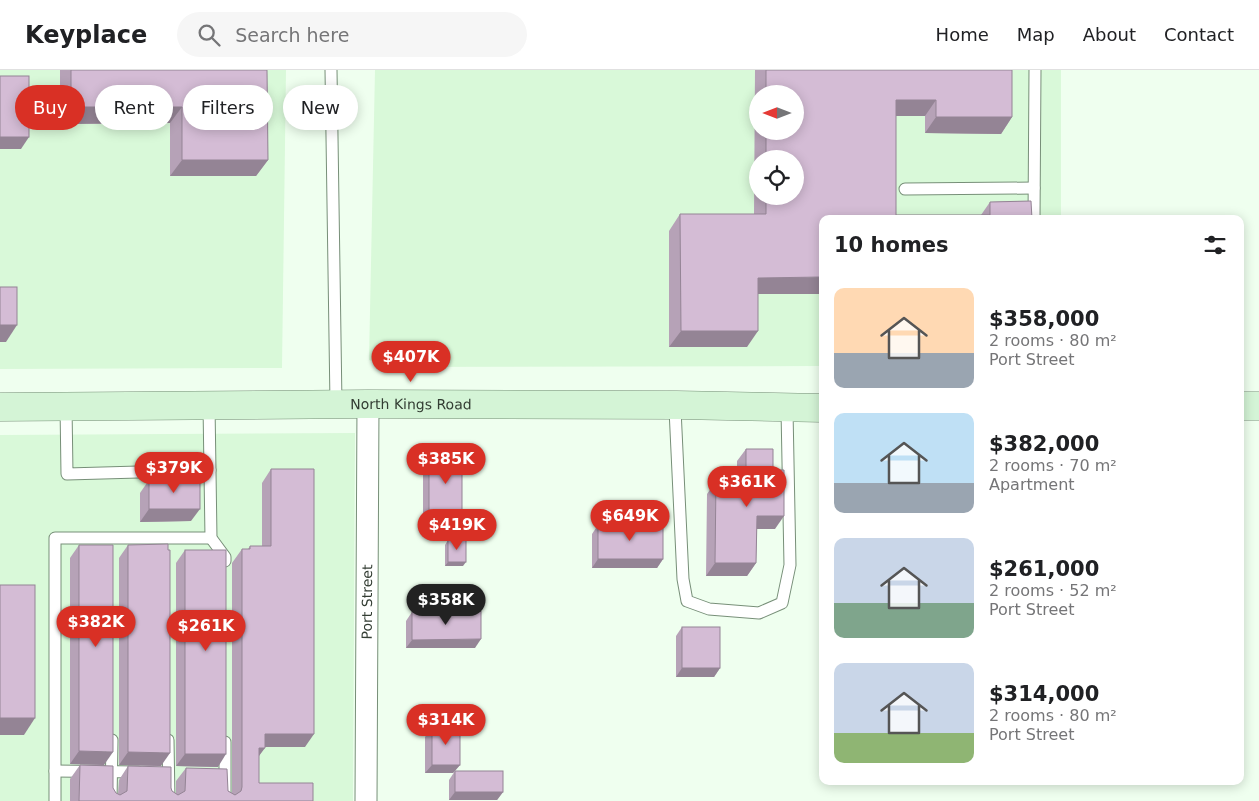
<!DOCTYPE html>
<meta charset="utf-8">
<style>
body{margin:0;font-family:"DejaVu Sans",sans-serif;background:#f6f6f6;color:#202124;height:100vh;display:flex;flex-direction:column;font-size:19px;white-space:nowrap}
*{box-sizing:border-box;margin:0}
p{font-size:16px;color:#757577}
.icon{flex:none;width:28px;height:28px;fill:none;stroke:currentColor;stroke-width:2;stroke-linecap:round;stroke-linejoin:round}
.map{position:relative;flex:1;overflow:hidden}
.sheet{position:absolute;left:819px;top:145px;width:425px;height:570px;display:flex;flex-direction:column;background:#fff;border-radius:10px;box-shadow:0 2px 12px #0003}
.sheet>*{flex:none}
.top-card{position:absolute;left:15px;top:15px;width:475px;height:45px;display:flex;gap:10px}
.needle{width:32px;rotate:270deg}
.buttons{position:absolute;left:749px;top:15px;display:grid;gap:10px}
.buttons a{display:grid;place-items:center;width:55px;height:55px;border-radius:50%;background:#fff;box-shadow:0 2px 12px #0003;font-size:25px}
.price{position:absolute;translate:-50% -42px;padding:0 11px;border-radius:18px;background:#d93025;color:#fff;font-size:16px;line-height:32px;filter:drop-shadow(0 1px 2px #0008)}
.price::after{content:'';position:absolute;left:50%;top:30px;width:15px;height:11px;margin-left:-8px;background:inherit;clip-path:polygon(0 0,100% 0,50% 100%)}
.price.active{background:#222;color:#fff}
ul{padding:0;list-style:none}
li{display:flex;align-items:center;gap:15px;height:125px;padding:0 15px}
li span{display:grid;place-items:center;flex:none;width:140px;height:100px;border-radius:10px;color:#555}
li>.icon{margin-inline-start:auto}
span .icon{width:60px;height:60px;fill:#fffc;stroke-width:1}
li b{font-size:21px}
h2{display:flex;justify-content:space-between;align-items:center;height:60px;padding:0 15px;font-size:21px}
.tag{padding:0 18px;border-radius:22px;background:#fff;box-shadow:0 2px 12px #0003;font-size:18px;line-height:45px}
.tag.active{background:#d93025;color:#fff}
header{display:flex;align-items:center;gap:30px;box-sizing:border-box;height:70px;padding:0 25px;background:#fff;border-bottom:1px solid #e0e0e0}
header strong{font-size:24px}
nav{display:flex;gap:28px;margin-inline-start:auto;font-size:18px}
.search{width:350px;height:45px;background:#f6f6f6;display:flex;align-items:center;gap:12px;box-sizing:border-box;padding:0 18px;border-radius:28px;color:#757577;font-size:19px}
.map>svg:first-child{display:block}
.built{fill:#d9f9d9;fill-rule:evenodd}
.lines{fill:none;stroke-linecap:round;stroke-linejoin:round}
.service-casing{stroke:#778f78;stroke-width:13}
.minor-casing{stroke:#778f78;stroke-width:23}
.secondary-casing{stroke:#778f78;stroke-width:29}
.service{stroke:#fff;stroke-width:11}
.minor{stroke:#fff;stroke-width:21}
.secondary{stroke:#d4f4d6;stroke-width:28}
.wall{fill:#b6a2b7;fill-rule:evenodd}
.shaded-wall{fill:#948495}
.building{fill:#d4bcd5;stroke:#948495}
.labels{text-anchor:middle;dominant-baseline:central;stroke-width:4;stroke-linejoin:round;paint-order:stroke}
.street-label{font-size:14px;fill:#333d33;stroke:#efffef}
</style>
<header>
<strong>Keyplace</strong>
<div class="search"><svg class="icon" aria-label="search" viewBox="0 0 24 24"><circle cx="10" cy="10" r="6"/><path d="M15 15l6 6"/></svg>Search here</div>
<nav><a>Home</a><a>Map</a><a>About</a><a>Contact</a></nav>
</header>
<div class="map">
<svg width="1259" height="731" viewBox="0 0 1259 731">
<rect width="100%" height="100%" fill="#efffef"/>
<g class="built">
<path d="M 0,0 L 286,0 L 282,298 L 0,299 Z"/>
<path d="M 375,0 L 1061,0 L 1061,149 L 822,149 L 822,296 L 387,297 L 369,290 ZM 758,24 L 795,24 L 795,61 L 758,61 ZM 758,89 L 795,89 L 795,126 L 758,126 Z"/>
<path d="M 355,363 L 353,731 L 0,731 L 0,365 Z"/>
</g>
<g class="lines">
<g class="service-casing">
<g id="service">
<path d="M 331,0 L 336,334"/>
<path d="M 905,119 L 1034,118"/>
<path d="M 1034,149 L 1035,0"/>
<path d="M 209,335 L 211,468 L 225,487 L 225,491"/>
<path d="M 677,335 L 675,339 L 683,509 L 687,531 L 709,539 L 759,543 L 782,533 L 790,495 L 787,340 L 790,338"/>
<path d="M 66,336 L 67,404 L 210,400"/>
<path d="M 168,670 L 169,731"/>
<path d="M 225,672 L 225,731"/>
<path d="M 55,701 L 138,702"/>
<path d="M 55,731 L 55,468 L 211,468"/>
<path d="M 111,731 L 112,670"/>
</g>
</g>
<g class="minor-casing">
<g id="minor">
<path id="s1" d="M 366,731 L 368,334"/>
</g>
</g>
<g class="secondary-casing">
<g id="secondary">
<path d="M 1240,336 L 1259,336"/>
<path id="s2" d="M 0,337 L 368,334 L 677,335 L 822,338"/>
</g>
</g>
<use href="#service" class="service"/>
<use href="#minor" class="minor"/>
<use href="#secondary" class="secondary"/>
</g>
<g class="wall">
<path d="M 60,0 L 267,0 L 268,90 L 256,106 L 170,106 L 170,53 L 60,54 Z"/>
<path d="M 755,0 L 1012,0 L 1012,47 L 1001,64 L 925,63 L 925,46 L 896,46 L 896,145 L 981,145 L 990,132 L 1031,131 L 758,224 L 747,277 L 669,277 L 669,161 L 680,144 L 754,144 ZM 758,24 L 795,24 L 795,61 L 758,61 ZM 758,89 L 795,89 L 795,126 L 758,126 Z"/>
<path d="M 746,379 L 773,400 L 775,459 L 757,459 L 756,493 L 747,506 L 706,506 L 707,424 L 716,411 L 737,411 L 737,391 Z"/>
<path d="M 429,380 L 456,459 L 423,459 L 423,389 Z"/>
<path d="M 271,399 L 305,677 L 265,677 L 259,686 L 259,713 L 313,731 L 70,731 L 70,709 L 80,695 L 113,718 L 116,723 L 118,724 L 119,710 L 128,696 L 171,718 L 172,721 L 176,724 L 176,711 L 186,698 L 232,723 L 232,493 L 242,479 L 248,479 L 250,476 L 262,476 L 262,413 Z"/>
<path d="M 149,410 L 191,451 L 140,452 L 140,423 Z"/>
<path d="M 598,455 L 663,489 L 657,498 L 592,498 L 592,464 Z"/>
<path d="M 448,470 L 463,496 L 445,496 L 445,475 Z"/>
<path d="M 79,475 L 104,695 L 70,694 L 70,488 Z"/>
<path d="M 128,475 L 161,696 L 119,695 L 119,488 Z"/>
<path d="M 185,480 L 218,697 L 176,696 L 176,493 Z"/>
<path d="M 412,542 L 475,578 L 406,578 L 406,551 Z"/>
<path d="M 682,557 L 720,598 L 714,607 L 676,607 L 676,566 Z"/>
<path d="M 432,658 L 460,695 L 453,703 L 425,703 L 425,667 Z"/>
<path d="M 455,701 L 503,722 L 497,730 L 449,730 L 449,710 Z"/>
</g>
<g class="shaded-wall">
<path d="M 896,30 L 936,30 L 925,46 L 885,46 Z"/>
<path d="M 71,37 L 182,37 L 170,53 L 60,54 Z"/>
<path d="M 936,47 L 1012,47 L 1001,64 L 925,63 Z"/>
<path d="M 0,67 L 29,67 L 21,79 L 0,79 Z"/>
<path d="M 182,90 L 268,90 L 256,106 L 170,106 Z"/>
<path d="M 822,207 L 822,224 L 747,224 L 758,208 Z"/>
<path d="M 0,255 L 17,255 L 6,272 L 0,272 Z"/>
<path d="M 681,261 L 758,261 L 747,277 L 669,277 Z"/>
<path d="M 149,439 L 200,439 L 191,451 L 140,452 Z"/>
<path d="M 757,446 L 784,446 L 775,459 L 748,459 Z"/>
<path d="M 429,450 L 462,450 L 456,459 L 423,459 Z"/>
<path d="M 598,489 L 663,489 L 657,498 L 592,498 Z"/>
<path d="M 448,492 L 466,492 L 463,496 L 445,496 Z"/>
<path d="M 715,493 L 756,493 L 747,506 L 706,506 Z"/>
<path d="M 481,569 L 475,578 L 406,578 L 412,570 Z"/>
<path d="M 682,598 L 720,598 L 714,607 L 676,607 Z"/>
<path d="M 0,648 L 35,648 L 24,665 L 0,665 Z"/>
<path d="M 265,664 L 314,664 L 305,677 L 255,677 Z"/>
<path d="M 259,678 L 265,678 L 255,691 Z"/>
<path d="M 79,681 L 113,682 L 104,695 L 70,694 Z"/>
<path d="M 128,682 L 170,683 L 161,696 L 119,695 Z"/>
<path d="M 185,684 L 226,684 L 218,697 L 176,696 Z"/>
<path d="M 432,695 L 460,695 L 453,703 L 425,703 Z"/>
<path d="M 455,722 L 503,722 L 497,730 L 449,730 Z"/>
</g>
<g class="building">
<path d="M 71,0 L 267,0 L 268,90 L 182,90 L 182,37 L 71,37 Z"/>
<path d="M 766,0 L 1012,0 L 1012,47 L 936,47 L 936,30 L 896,30 L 896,145 L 990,145 L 990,132 L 1031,131 L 1032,149 L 822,149 L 822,207 L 758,208 L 758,261 L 681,261 L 680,144 L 766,144 L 766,126 L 795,126 L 795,89 L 766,89 L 766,61 L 795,61 L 795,24 L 766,24 Z"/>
<rect x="0" y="6" width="29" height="61"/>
<rect x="0" y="217" width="17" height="38"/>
<path d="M 746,379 L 773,379 L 773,400 L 784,400 L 784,446 L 757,446 L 756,493 L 715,493 L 716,411 L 746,412 Z"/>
<rect x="429" y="380" width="33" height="70"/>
<path d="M 271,399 L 314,399 L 314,664 L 265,664 L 265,678 L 259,678 L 259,713 L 313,713 L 313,731 L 79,731 L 80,695 L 113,696 L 113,718 L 116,723 L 120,725 L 127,721 L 128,696 L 171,697 L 171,718 L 172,721 L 178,725 L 185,721 L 186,698 L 227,699 L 228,721 L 235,725 L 241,721 L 242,717 L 242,479 L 250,479 L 250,476 L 271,476 Z"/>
<rect x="149" y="410" width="51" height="29"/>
<rect x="598" y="455" width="65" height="34"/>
<rect x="448" y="470" width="18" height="22"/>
<path d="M 168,474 L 168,480 L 170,480 L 170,683 L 128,682 L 128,475 Z"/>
<path d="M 79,475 L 113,475 L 113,682 L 79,681 Z"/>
<rect x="185" y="480" width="41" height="204"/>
<rect x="0" y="515" width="35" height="133"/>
<path d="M 481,541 L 481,569 L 412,570 L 412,542 Z"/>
<rect x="682" y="557" width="38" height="41"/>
<rect x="432" y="658" width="28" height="37"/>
<rect x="455" y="701" width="48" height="21"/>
</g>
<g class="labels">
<g class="street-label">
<text stroke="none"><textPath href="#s2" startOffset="411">North Kings Road</textPath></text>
<text stroke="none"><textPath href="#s1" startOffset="199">Port Street</textPath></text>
</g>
</g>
</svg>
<div class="buttons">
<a><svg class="needle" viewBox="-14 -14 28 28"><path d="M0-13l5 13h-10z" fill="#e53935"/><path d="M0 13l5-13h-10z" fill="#757577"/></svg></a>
<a><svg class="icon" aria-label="locate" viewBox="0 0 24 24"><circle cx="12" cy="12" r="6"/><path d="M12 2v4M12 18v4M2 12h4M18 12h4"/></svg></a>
</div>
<b class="price" style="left:411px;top:313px">$407K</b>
<b class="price" style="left:446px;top:415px">$385K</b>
<b class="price" style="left:174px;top:424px">$379K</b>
<b class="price" style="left:747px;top:438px">$361K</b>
<b class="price" style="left:630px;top:472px">$649K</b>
<b class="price" style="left:457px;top:481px">$419K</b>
<b class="price active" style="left:446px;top:556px">$358K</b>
<b class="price" style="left:96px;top:578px">$382K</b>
<b class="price" style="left:206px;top:582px">$261K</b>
<b class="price" style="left:446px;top:676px">$314K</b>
<div class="top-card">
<a class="tag active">Buy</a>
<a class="tag">Rent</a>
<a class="tag">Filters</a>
<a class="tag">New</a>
</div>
<section class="sheet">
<h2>10 homes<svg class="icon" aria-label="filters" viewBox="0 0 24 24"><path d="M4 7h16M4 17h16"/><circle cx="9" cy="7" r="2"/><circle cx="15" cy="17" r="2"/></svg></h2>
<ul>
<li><span style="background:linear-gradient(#ffd9b3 65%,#9aa5b1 0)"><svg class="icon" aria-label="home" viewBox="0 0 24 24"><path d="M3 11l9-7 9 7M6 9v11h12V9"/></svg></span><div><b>$358,000</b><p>2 rooms · 80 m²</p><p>Port Street</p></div></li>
<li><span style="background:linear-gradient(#bfe0f5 70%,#9aa5b1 0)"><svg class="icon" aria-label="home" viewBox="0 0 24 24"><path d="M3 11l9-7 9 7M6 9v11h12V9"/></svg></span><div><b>$382,000</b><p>2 rooms · 70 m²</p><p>Apartment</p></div></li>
<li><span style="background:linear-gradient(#c9d6e8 65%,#7fa58c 0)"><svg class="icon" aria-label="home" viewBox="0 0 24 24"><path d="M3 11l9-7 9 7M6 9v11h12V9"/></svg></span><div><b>$261,000</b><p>2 rooms · 52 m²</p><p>Port Street</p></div></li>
<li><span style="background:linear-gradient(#c9d6e8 70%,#8fb573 0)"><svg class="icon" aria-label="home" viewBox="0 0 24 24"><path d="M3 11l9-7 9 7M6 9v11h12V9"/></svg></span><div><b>$314,000</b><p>2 rooms · 80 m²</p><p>Port Street</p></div></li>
</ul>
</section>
</div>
